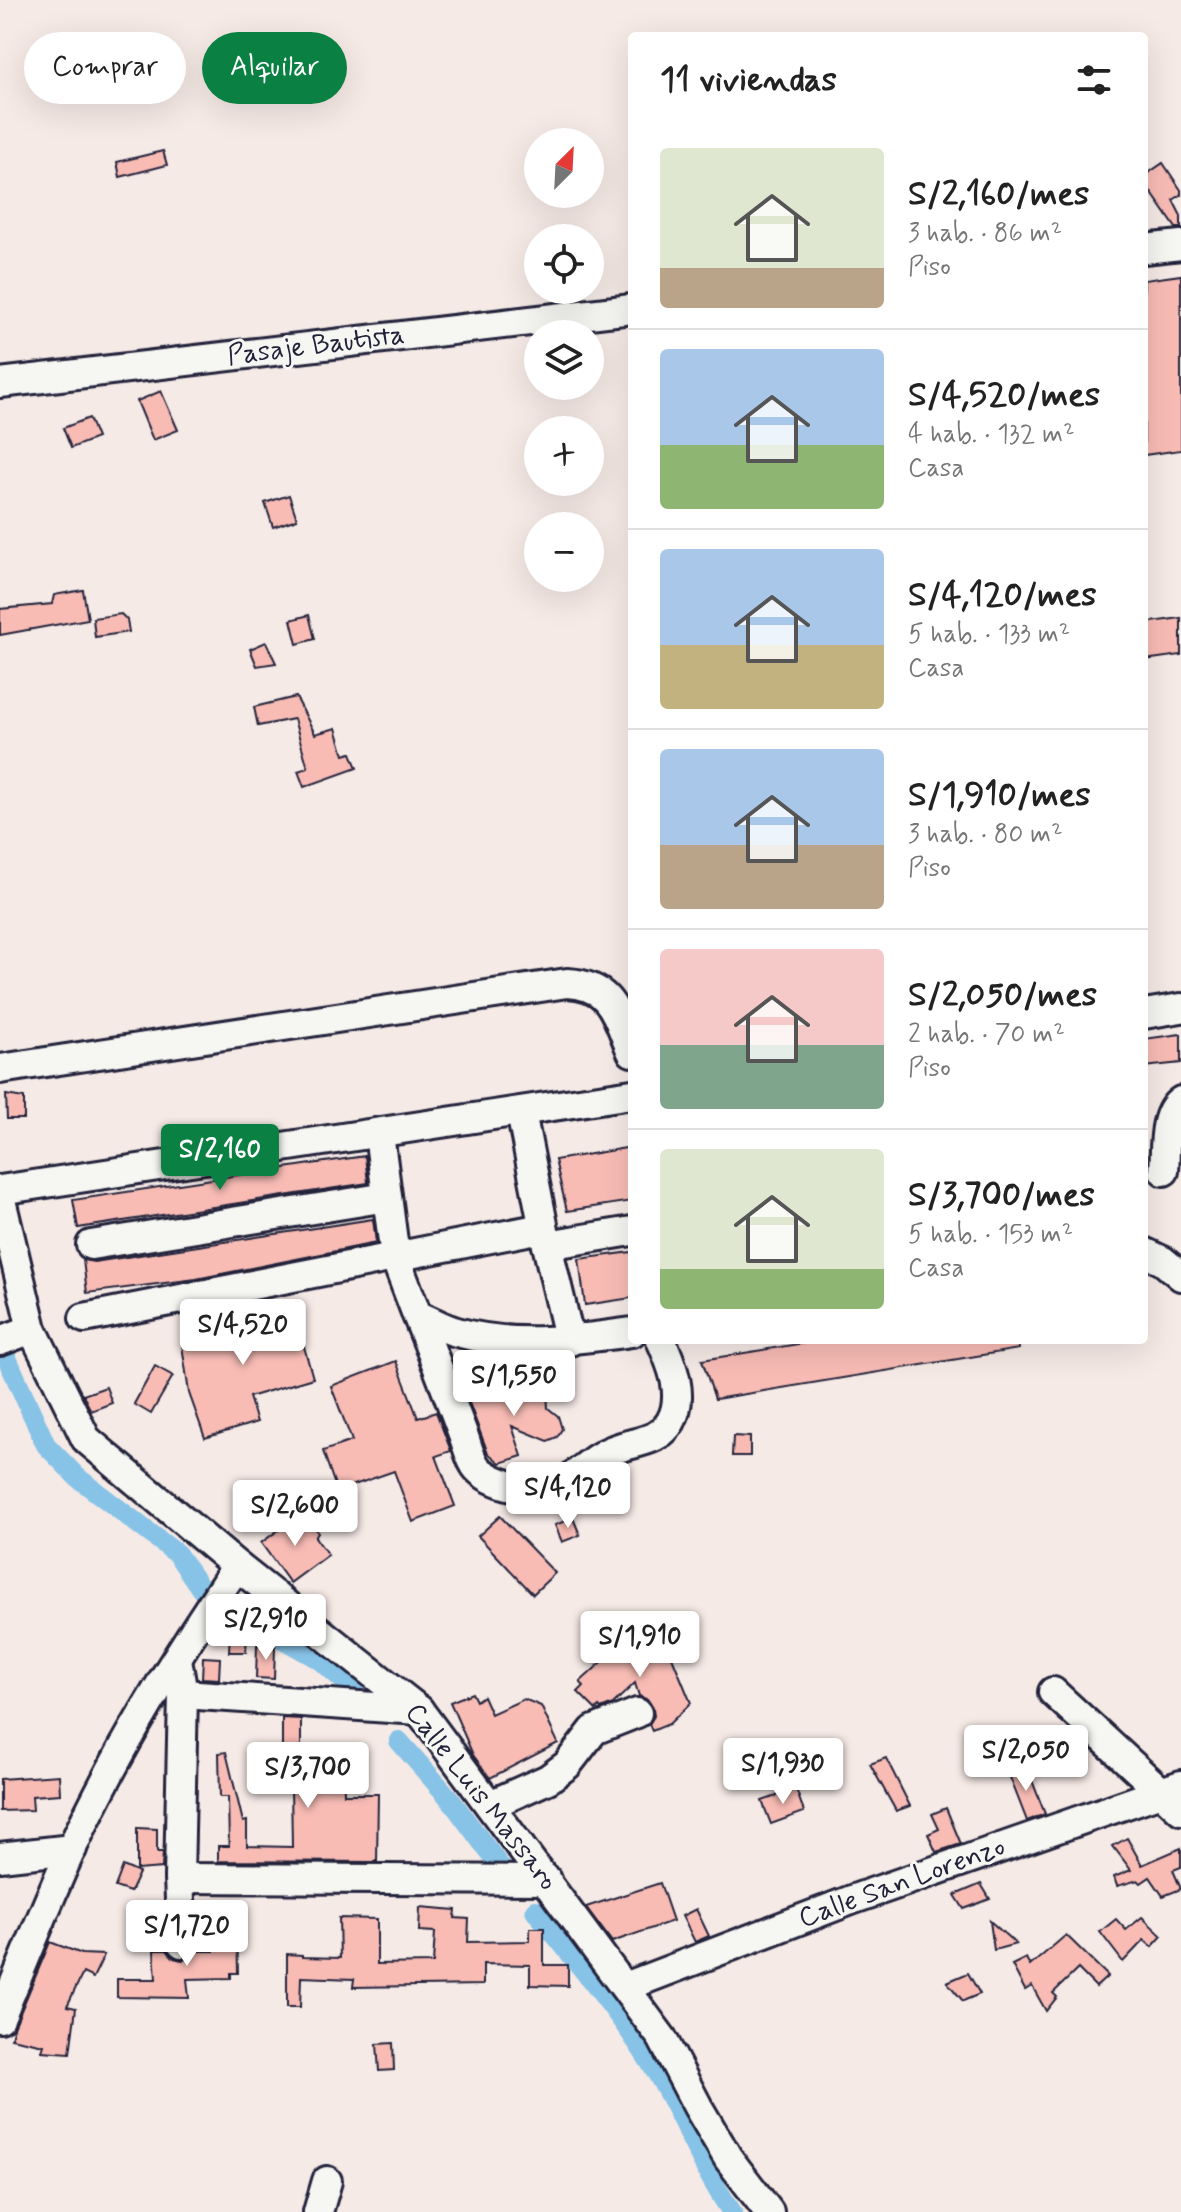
<!DOCTYPE html>
<html lang="es">
<meta charset="utf-8">
<style>
body{margin:0;font-family:Mynerve,sans-serif;background:#f2f2f2;color:#222;height:100vh;display:flex;flex-direction:column;font-size:30px;white-space:nowrap}
*{box-sizing:border-box;margin:0}
p{font-size:26px;color:#767676}
.icon{flex:none;width:44px;height:44px;fill:none;stroke:currentColor;stroke-width:2;stroke-linecap:round;stroke-linejoin:round}
.map{position:relative;flex:1;overflow:hidden}
.sheet{position:absolute;left:628px;top:32px;width:520px;height:1312px;display:flex;flex-direction:column;background:#fff;border-radius:8px;box-shadow:0 8px 32px #0002}
.sheet>*{flex:none}
.banner{position:absolute;left:24px;top:32px;width:484px;height:72px;display:flex;gap:16px}
.needle{width:52px;rotate:24deg}
.fabs{position:absolute;left:524px;top:128px;display:grid;gap:16px}
.fabs a{display:grid;place-items:center;width:80px;height:80px;border-radius:50%;background:#fff;box-shadow:0 8px 32px #0002;font-size:40px}
.price{position:absolute;translate:-50% -68px;padding:0 18px;border-radius:8px;background:#fff;color:#222;font-size:26px;line-height:52px;filter:drop-shadow(0 2px 4px #0008)}
.price::after{content:'';position:absolute;left:50%;top:48px;width:24px;height:18px;margin-left:-12px;background:inherit;clip-path:polygon(0 0,100% 0,50% 100%)}
.price.selected{background:#0b8043;color:#fff}
ul{padding:0;list-style:none}
li{display:flex;align-items:center;gap:24px;height:200px;padding:0 32px}
li+li{border-top:2px solid #e0e0e0}
li span{display:grid;place-items:center;flex:none;width:224px;height:160px;border-radius:8px;color:#555}
li>.icon{margin-inline-start:auto}
span .icon{width:96px;height:96px;fill:#fffc;stroke-width:1}
li b{font-size:34px}
h2{display:flex;justify-content:space-between;align-items:center;height:96px;padding:0 32px;font-size:34px}
.tag{padding:0 28px;border-radius:36px;background:#fff;box-shadow:0 8px 32px #0002;font-size:28px;line-height:72px}
.tag.selected{background:#0b8043;color:#fff}
.map>svg:first-child{display:block}
.lines{fill:none;stroke-linecap:round;stroke-linejoin:round}
.canal{stroke:#87c3e7;stroke-width:20}
.building{fill:#f8bcb5;stroke:#22223b;stroke-width:2}
.minor-casing{stroke:#22223b;stroke-width:34}
.minor{stroke:#f6f6f2;stroke-width:28}
.labels{text-anchor:middle;dominant-baseline:central;stroke-width:6;stroke-linejoin:round;paint-order:stroke}
.street-label{font-size:28px;fill:#22223b;stroke:#f6f6f2}
</style>
<div class="map">
<svg width="1181" height="2212" viewBox="0 0 1181 2212">
<rect width="100%" height="100%" fill="#f6eae6"/>
<filter id="ink" filterUnits="userSpaceOnUse"><feTurbulence type="fractalNoise" baseFrequency=".0125" numOctaves="2"/><feDisplacementMap in="SourceGraphic" scale="16" xChannelSelector="R" yChannelSelector="G"/><feConvolveMatrix kernelMatrix="1 2 1 2 8 2 1 2 1" color-interpolation-filters="sRGB"/></filter>
<g filter="url(#ink)">
<g class="lines">
<g class="canal">
<path d="M 2,1347 L 46,1445 L 77,1477 L 177,1554 L 201,1589"/>
<path d="M 226,1607 L 322,1661 L 355,1691"/>
<path d="M 399,1741 L 450,1799 L 510,1880"/>
<path d="M 535,1910 C 577,1963 622,2015 656,2072 C 684,2118 701,2168 732,2212"/>
</g>
</g>
<g class="building">
<path d="M 163,151 L 167,165 L 120,177 L 117,162 Z"/>
<path d="M 1163,163 L 1181,190 L 1181,195 L 1173,200 L 1181,216 L 1181,228 L 1176,228 L 1144,182 L 1144,176 Z"/>
<path d="M 1181,275 L 1181,450 L 1144,455 L 1144,280 Z"/>
<path d="M 161,391 L 178,430 L 153,440 L 137,401 Z"/>
<path d="M 89,418 L 97,438 L 71,448 L 63,428 Z"/>
<path d="M 289,495 L 297,519 L 273,527 L 265,503 Z"/>
<path d="M 83,590 L 88,619 L 0,635 L 0,609 L 52,604 L 54,595 Z"/>
<path d="M 121,614 L 127,620 L 129,632 L 95,637 L 93,618 Z"/>
<path d="M 309,615 L 315,639 L 297,644 L 291,620 Z"/>
<path d="M 1181,618 L 1181,655 L 1144,660 L 1144,623 Z"/>
<path d="M 266,642 L 276,663 L 257,666 L 250,649 Z"/>
<path d="M 296,697 L 315,734 L 336,728 L 344,755 L 351,753 L 357,768 L 304,787 L 298,771 L 308,768 L 294,719 L 258,726 L 254,707 Z"/>
<path d="M 1181,1034 L 1181,1063 L 1144,1067 L 1144,1039 Z"/>
<path d="M 6,1095 L 24,1098 L 24,1119 L 7,1119 Z"/>
<path d="M 632,1147 L 632,1201 L 567,1211 L 555,1160 Z"/>
<path d="M 365,1156 L 368,1183 L 78,1228 L 73,1200 Z"/>
<path d="M 373,1219 L 376,1243 L 196,1279 L 87,1293 L 83,1260 L 94,1262 Z"/>
<path d="M 632,1252 L 632,1298 L 585,1305 L 579,1259 Z"/>
<path d="M 292,1305 L 313,1378 L 249,1397 L 257,1422 L 205,1438 L 189,1393 L 182,1345 L 192,1343 L 190,1336 Z"/>
<path d="M 822,1340 L 1018,1340 L 1019,1349 L 715,1399 L 702,1360 Z"/>
<path d="M 396,1361 L 418,1418 L 436,1412 L 451,1451 L 436,1456 L 455,1506 L 413,1522 L 394,1471 L 337,1491 L 323,1451 L 352,1441 L 331,1386 Z"/>
<path d="M 155,1366 L 173,1376 L 151,1414 L 134,1404 Z"/>
<path d="M 532,1383 L 541,1384 L 547,1391 L 548,1408 L 558,1416 L 562,1429 L 557,1437 L 548,1441 L 512,1426 L 522,1456 L 500,1463 L 488,1453 L 468,1400 L 515,1384 L 517,1389 Z"/>
<path d="M 106,1387 L 112,1403 L 91,1411 L 83,1395 Z"/>
<path d="M 733,1436 L 750,1437 L 750,1456 L 732,1456 Z"/>
<path d="M 303,1512 L 318,1532 L 315,1537 L 328,1555 L 290,1583 L 261,1543 Z"/>
<path d="M 500,1516 L 555,1573 L 533,1594 L 478,1536 Z"/>
<path d="M 573,1518 L 580,1535 L 562,1542 L 555,1525 Z"/>
<path d="M 230,1630 L 247,1631 L 246,1652 L 229,1652 Z"/>
<path d="M 661,1630 L 691,1703 L 669,1724 L 652,1731 L 649,1724 L 654,1716 L 653,1708 L 648,1700 L 639,1696 L 635,1683 L 613,1704 L 601,1709 L 599,1707 L 596,1710 L 578,1692 L 584,1686 L 580,1682 L 624,1642 Z"/>
<path d="M 257,1645 L 275,1646 L 274,1679 L 256,1678 Z"/>
<path d="M 203,1657 L 220,1658 L 219,1679 L 202,1678 Z"/>
<path d="M 472,1693 L 476,1701 L 483,1696 L 491,1714 L 524,1699 L 541,1706 L 558,1743 L 490,1778 L 473,1755 L 450,1702 Z"/>
<path d="M 282,1718 L 301,1719 L 301,1749 L 343,1749 L 344,1794 L 378,1794 L 377,1862 L 218,1861 L 218,1846 L 229,1846 L 228,1797 L 220,1797 L 219,1753 L 226,1752 L 243,1822 L 247,1821 L 247,1846 L 292,1847 L 291,1785 L 282,1785 Z"/>
<path d="M 886,1758 L 910,1806 L 896,1811 L 870,1764 Z"/>
<path d="M 1026,1765 L 1045,1814 L 1027,1821 L 1008,1772 Z"/>
<path d="M 59,1775 L 60,1794 L 32,1796 L 33,1810 L 0,1811 L 0,1779 Z"/>
<path d="M 796,1789 L 804,1812 L 771,1824 L 762,1801 Z"/>
<path d="M 946,1808 L 961,1844 L 936,1852 L 928,1834 L 939,1829 L 932,1814 Z"/>
<path d="M 137,1828 L 157,1829 L 157,1852 L 163,1852 L 162,1868 L 137,1870 Z"/>
<path d="M 1127,1838 L 1142,1865 L 1181,1848 L 1181,1867 L 1173,1870 L 1181,1889 L 1163,1896 L 1150,1877 L 1141,1883 L 1138,1880 L 1117,1886 L 1114,1877 L 1131,1870 L 1113,1846 Z"/>
<path d="M 123,1866 L 139,1873 L 130,1892 L 115,1887 Z"/>
<path d="M 660,1883 L 673,1921 L 612,1942 L 586,1907 Z"/>
<path d="M 981,1884 L 990,1899 L 964,1909 L 955,1895 Z"/>
<path d="M 420,1907 L 456,1910 L 455,1918 L 469,1919 L 468,1942 L 530,1941 L 530,1928 L 544,1928 L 544,1965 L 568,1965 L 568,1986 L 530,1985 L 530,1965 L 483,1964 L 483,1985 L 353,1987 L 354,1979 L 301,1977 L 300,2007 L 287,2007 L 287,1954 L 302,1955 L 302,1957 L 340,1958 L 339,1918 L 377,1919 L 377,1964 L 433,1963 L 435,1932 L 419,1931 Z"/>
<path d="M 696,1909 L 709,1936 L 695,1942 L 682,1916 Z"/>
<path d="M 1142,1917 L 1162,1936 L 1152,1947 L 1144,1940 L 1123,1962 L 1100,1932 L 1116,1919 L 1126,1930 Z"/>
<path d="M 990,1921 L 1016,1944 L 994,1950 Z"/>
<path d="M 214,1923 L 237,1924 L 238,1973 L 231,1973 L 231,1978 L 187,1979 L 189,1998 L 117,1997 L 117,1979 L 156,1979 L 154,1950 L 167,1950 L 174,1958 L 182,1960 L 190,1958 L 197,1951 L 214,1951 Z"/>
<path d="M 1066,1935 L 1108,1976 L 1096,1987 L 1078,1969 L 1053,1993 L 1057,1997 L 1046,2011 L 1032,1986 L 1025,1990 L 1012,1965 L 1026,1958 L 1030,1966 Z"/>
<path d="M 50,1942 L 82,1954 L 104,1955 L 93,1978 L 83,1973 L 67,2006 L 76,2008 L 70,2053 L 42,2051 L 44,2045 L 11,2038 L 14,2027 Z"/>
<path d="M 968,1973 L 980,1994 L 963,2001 L 947,1982 Z"/>
<path d="M 393,2043 L 394,2070 L 379,2071 L 377,2044 Z"/>
</g>
<g class="lines">
<g class="minor-casing">
<g id="minor">
<path d="M 1144,249 L 1181,245"/>
<path d="M 0,383 L 632,309"/>
<path d="M 1144,1014 L 1181,1008"/>
<path d="M 0,1069 L 567,983 C 613,985 616,1015 632,1052"/>
<path d="M 521,1112 L 547,1245 L 632,1231"/>
<path d="M 379,1134 L 395,1257 L 417,1315 C 430,1320 444,1329 457,1332 C 514,1348 575,1340 632,1332"/>
<path d="M 1164,1171 C 1166,1150 1162,1114 1181,1101"/>
<path d="M 0,1190 L 632,1094"/>
<path d="M 0,1196 L 32,1329 L 86,1439 L 237,1566 L 419,1710 L 662,2038 L 698,2107 L 728,2158 L 769,2212"/>
<path d="M 91,1245 L 387,1197"/>
<path d="M 547,1245 L 570,1341"/>
<path d="M 1144,1252 L 1163,1261 L 1181,1276"/>
<path d="M 417,1315 C 433,1354 448,1394 463,1434 C 467,1444 470,1460 477,1468 C 491,1484 537,1496 557,1486 C 577,1477 591,1458 613,1450 C 633,1441 659,1443 671,1421 C 685,1395 672,1365 661,1340"/>
<path d="M 84,1318 L 542,1228"/>
<path d="M 0,1341 L 32,1329"/>
<path d="M 177,1659 L 183,1694 L 179,1878 L 182,1943"/>
<path d="M 1053,1692 L 1181,1810"/>
<path d="M 183,1694 L 419,1710"/>
<path d="M 490,1805 L 548,1779 L 567,1765 L 594,1730 L 637,1713"/>
<path d="M 0,1857 L 72,1849"/>
<path d="M 179,1878 L 547,1880"/>
<path d="M 625,1987 L 854,1899 L 1181,1785"/>
<path d="M 0,2018 C 24,1962 46,1905 71,1850 C 117,1750 176,1656 237,1566"/>
<path d="M 318,2212 L 327,2181"/>
</g>
</g>
<use href="#minor" class="minor"/>
</g>
</g>
<g class="labels">
<g class="street-label">
<text transform="translate(316 346) rotate(-7)">Pasaje Bautista</text>
<text transform="translate(481 1797) rotate(52)">Calle Luis Massaro</text>
<text transform="translate(902 1883) rotate(-20)">Calle San Lorenzo</text>
</g>
</g>
</svg>
<div class="fabs">
<a><svg class="needle" viewBox="-14 -14 28 28"><path d="M0-13l5 13h-10z" fill="#e53935"/><path d="M0 13l5-13h-10z" fill="#767676"/></svg></a>
<a><svg class="icon" aria-label="locate" viewBox="0 0 24 24"><circle cx="12" cy="12" r="6"/><path d="M12 2v4M12 18v4M2 12h4M18 12h4"/></svg></a>
<a><svg class="icon" aria-label="layers" viewBox="0 0 24 24"><path d="M12 4l9 5-9 5-9-5zM3 14l9 5 9-5"/></svg></a>
<a>+</a>
<a>−</a>
</div>
<b class="price selected" style="left:220px;top:1192px">S/2,160</b>
<b class="price" style="left:243px;top:1367px">S/4,520</b>
<b class="price" style="left:514px;top:1418px">S/1,550</b>
<b class="price" style="left:568px;top:1530px">S/4,120</b>
<b class="price" style="left:295px;top:1548px">S/2,600</b>
<b class="price" style="left:266px;top:1662px">S/2,910</b>
<b class="price" style="left:640px;top:1679px">S/1,910</b>
<b class="price" style="left:1026px;top:1793px">S/2,050</b>
<b class="price" style="left:783px;top:1806px">S/1,930</b>
<b class="price" style="left:308px;top:1810px">S/3,700</b>
<b class="price" style="left:187px;top:1968px">S/1,720</b>
<div class="banner">
<a class="tag">Comprar</a>
<a class="tag selected">Alquilar</a>
</div>
<section class="sheet">
<h2>11 viviendas<svg class="icon" aria-label="filters" viewBox="0 0 24 24"><path d="M4 7h16M4 17h16"/><circle cx="9" cy="7" r="2"/><circle cx="15" cy="17" r="2"/></svg></h2>
<ul>
<li><span style="background:linear-gradient(#dfe7d0 75%,#b9a48a 0)"><svg class="icon" aria-label="home" viewBox="0 0 24 24"><path d="M3 11l9-7 9 7M6 9v11h12V9"/></svg></span><div><b>S/2,160/mes</b><p>3 hab. · 86 m²</p><p>Piso</p></div></li>
<li><span style="background:linear-gradient(#a9c7e8 60%,#8fb573 0)"><svg class="icon" aria-label="home" viewBox="0 0 24 24"><path d="M3 11l9-7 9 7M6 9v11h12V9"/></svg></span><div><b>S/4,520/mes</b><p>4 hab. · 132 m²</p><p>Casa</p></div></li>
<li><span style="background:linear-gradient(#a9c7e8 60%,#c2b280 0)"><svg class="icon" aria-label="home" viewBox="0 0 24 24"><path d="M3 11l9-7 9 7M6 9v11h12V9"/></svg></span><div><b>S/4,120/mes</b><p>5 hab. · 133 m²</p><p>Casa</p></div></li>
<li><span style="background:linear-gradient(#a9c7e8 60%,#b9a48a 0)"><svg class="icon" aria-label="home" viewBox="0 0 24 24"><path d="M3 11l9-7 9 7M6 9v11h12V9"/></svg></span><div><b>S/1,910/mes</b><p>3 hab. · 80 m²</p><p>Piso</p></div></li>
<li><span style="background:linear-gradient(#f6c9c9 60%,#7fa58c 0)"><svg class="icon" aria-label="home" viewBox="0 0 24 24"><path d="M3 11l9-7 9 7M6 9v11h12V9"/></svg></span><div><b>S/2,050/mes</b><p>2 hab. · 70 m²</p><p>Piso</p></div></li>
<li><span style="background:linear-gradient(#dfe7d0 75%,#8fb573 0)"><svg class="icon" aria-label="home" viewBox="0 0 24 24"><path d="M3 11l9-7 9 7M6 9v11h12V9"/></svg></span><div><b>S/3,700/mes</b><p>5 hab. · 153 m²</p><p>Casa</p></div></li>
</ul>
</section>
</div>
